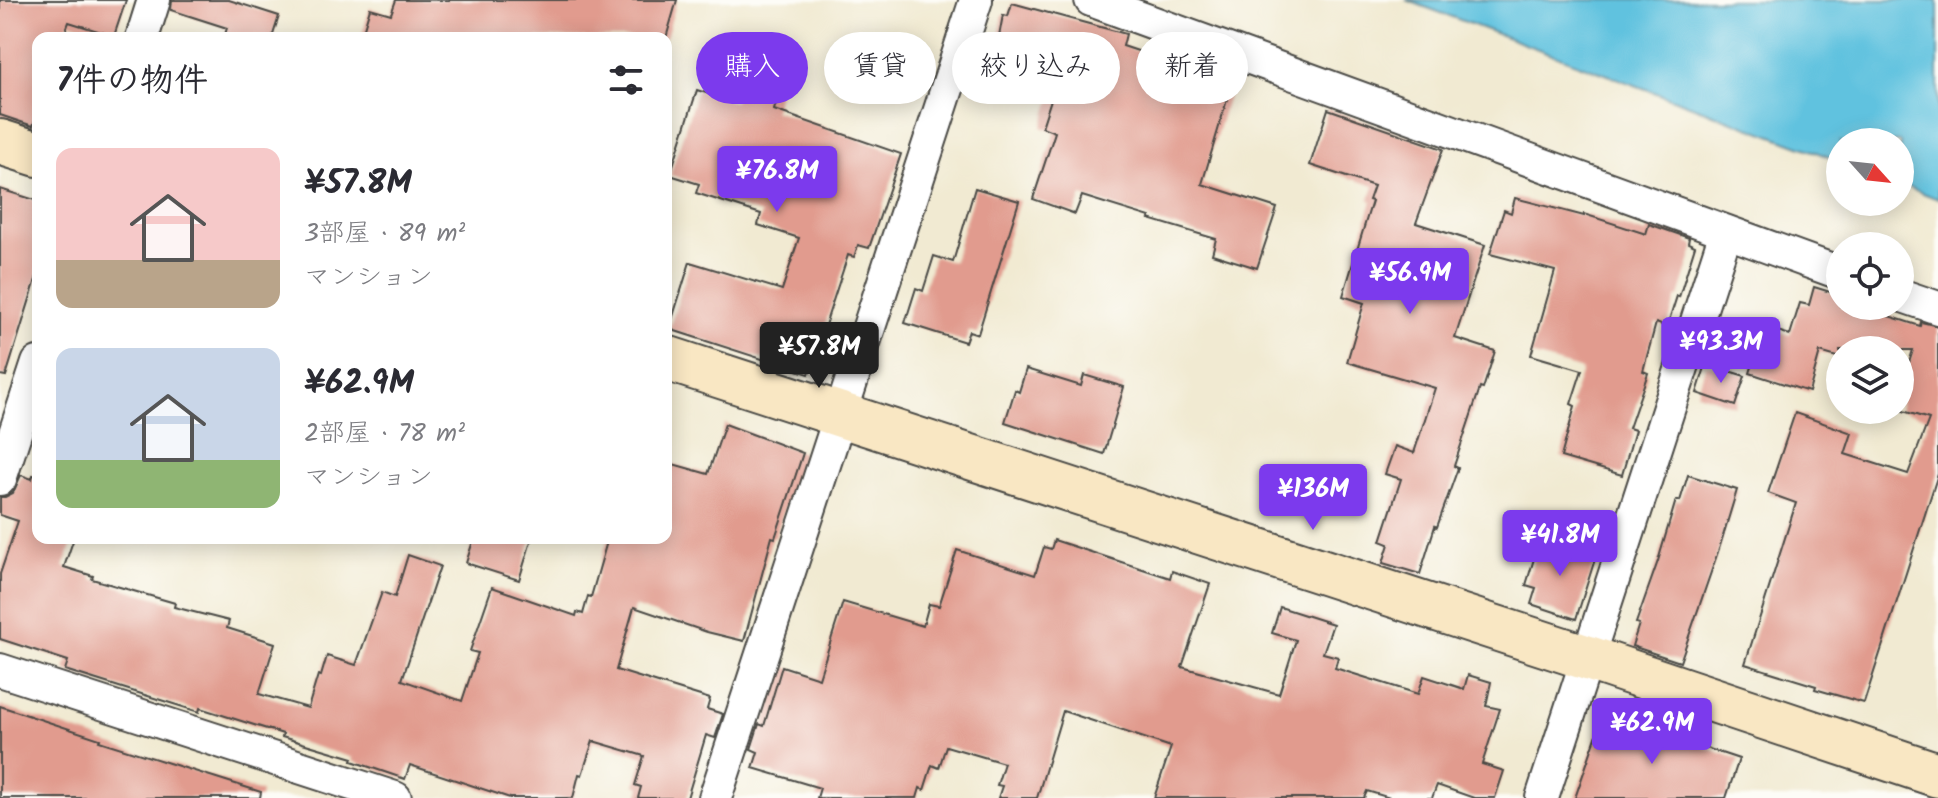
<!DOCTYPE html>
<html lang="ja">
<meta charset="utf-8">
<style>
body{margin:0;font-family:Kalam,"Klee One",sans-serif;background:#f2f2f3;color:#2b2b33;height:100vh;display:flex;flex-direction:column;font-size:30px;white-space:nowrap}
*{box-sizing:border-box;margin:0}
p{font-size:26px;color:#7c7c81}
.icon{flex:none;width:44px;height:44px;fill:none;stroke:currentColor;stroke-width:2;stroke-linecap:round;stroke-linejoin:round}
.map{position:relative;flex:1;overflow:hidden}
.side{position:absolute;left:32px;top:32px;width:640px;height:512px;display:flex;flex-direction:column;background:#fff;border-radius:16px;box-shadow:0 4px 20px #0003}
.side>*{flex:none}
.top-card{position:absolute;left:696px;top:32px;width:760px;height:72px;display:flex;gap:16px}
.needle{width:52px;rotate:117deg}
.buttons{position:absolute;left:1826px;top:128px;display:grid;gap:16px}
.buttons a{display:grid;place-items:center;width:88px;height:88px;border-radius:50%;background:#fff;box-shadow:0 4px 20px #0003;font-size:40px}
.price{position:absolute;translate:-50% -68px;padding:0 18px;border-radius:8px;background:#7c3aed;color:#fff;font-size:26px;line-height:52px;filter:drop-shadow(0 2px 4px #0008)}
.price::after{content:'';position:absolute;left:50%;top:48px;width:24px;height:18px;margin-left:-12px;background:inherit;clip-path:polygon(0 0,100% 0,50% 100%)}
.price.on{background:#222;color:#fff}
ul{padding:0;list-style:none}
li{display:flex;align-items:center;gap:24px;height:200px;padding:0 24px}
li span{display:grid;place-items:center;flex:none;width:224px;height:160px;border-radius:16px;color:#555}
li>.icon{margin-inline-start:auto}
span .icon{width:96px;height:96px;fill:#fffc;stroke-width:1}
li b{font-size:34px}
h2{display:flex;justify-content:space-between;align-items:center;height:96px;padding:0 24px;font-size:34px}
.pill{padding:0 28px;border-radius:36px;background:#fff;box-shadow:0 4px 20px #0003;font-size:28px;line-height:72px}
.pill.on{background:#7c3aed;color:#fff}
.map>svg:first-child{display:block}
.water{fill:#61c2df;stroke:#467685;stroke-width:2}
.building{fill:#e19b8e}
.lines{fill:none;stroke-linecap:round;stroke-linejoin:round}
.street-casing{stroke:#494844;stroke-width:36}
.secondary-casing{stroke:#494844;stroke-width:48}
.street{stroke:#fff;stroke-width:32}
.secondary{stroke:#f9e7c3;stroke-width:44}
</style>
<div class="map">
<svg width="1938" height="798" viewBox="0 0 1938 798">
<rect width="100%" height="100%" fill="#fdfcf7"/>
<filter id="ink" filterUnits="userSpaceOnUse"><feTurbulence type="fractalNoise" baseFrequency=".0125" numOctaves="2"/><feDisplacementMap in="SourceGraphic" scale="16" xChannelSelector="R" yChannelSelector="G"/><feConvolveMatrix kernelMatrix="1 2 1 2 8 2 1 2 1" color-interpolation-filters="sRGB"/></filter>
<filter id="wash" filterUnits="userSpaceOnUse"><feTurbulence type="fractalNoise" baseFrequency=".006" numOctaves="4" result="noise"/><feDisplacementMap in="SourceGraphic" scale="32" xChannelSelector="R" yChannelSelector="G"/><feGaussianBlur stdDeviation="1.8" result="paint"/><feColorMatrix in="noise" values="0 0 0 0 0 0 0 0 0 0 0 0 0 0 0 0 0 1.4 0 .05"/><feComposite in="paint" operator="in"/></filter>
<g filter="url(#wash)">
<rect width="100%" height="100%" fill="#f1ead2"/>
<path class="water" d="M 1406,0 L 1938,0 L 1938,199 L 1900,184 L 1900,142 L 1840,142 L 1840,161 Z"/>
<g id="blocks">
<g class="building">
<path d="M 0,0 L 126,0 L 114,36 L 69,22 L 63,38 L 38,38 L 38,111 L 33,126 L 0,115 Z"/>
<path d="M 172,0 L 229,0 L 279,16 L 272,38 L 224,38 L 227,28 L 171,10 Z"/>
<path d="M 396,0 L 677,0 L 666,38 L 361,38 L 370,8 L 391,14 Z"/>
<path d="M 1012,3 L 1126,34 L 1123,46 L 1168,61 L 1168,63 L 1232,83 L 1202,184 L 1277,208 L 1257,268 L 1212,254 L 1216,239 L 1149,219 L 1150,217 L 1082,196 L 1075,214 L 1033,199 L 1055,132 L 1042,127 L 1059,75 L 995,57 L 1003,15 L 1008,16 Z"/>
<path d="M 751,44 L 790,56 L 774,110 L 901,154 L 869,248 L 858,245 L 854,257 L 848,255 L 809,374 L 669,329 L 690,262 L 782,290 L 799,238 L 758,225 L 761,214 L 696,193 L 699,184 L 670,175 L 697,90 L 734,102 Z"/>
<path d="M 1328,109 L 1443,149 L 1416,223 L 1485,245 L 1455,338 L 1495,351 L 1483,389 L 1480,388 L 1454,466 L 1458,468 L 1437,527 L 1435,526 L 1420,574 L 1383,563 L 1389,544 L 1381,541 L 1401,479 L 1385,474 L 1395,446 L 1414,453 L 1435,388 L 1347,362 L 1364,303 L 1343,296 L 1372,201 L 1369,200 L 1374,186 L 1310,165 Z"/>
<path d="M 975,188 L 1019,201 L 978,334 L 969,331 L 965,342 L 905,323 L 916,288 L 923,291 L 934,256 L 953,262 Z"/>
<path d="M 0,189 L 38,201 L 38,273 L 6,376 L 0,375 Z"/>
<path d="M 1515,198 L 1584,216 L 1584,214 L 1646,234 L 1649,224 L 1689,238 L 1688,243 L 1695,246 L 1679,297 L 1677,296 L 1667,327 L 1656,323 L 1643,371 L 1648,373 L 1629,428 L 1635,430 L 1622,475 L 1561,457 L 1575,406 L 1571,404 L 1582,370 L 1531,355 L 1555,271 L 1490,254 L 1504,210 L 1511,213 Z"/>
<path d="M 1814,287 L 1840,295 L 1840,306 L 1874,306 L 1873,311 L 1920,326 L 1921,322 L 1938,326 L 1938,474 L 1864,703 L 1815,689 L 1816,686 L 1745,664 L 1796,503 L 1768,493 L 1795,413 L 1852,433 L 1845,454 L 1908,474 L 1929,419 L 1900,410 L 1900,391 L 1913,350 L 1840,350 L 1840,358 L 1820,352 L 1809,392 L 1750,373 L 1765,327 L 1790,335 L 1800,303 L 1809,305 Z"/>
<path d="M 1706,364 L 1745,376 L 1735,406 L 1697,393 Z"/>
<path d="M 1026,369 L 1081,386 L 1084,375 L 1124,387 L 1104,454 L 1005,422 L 1015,390 L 1019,392 Z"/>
<path d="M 725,424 L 803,453 L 775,538 L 772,537 L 744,641 L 707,632 L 634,607 L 616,670 L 710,699 L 707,709 L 723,714 L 715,738 L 706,735 L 687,798 L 638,798 L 641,787 L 635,785 L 644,756 L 593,741 L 582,775 L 579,774 L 573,798 L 510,798 L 410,765 L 405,779 L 352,761 L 353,758 L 282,737 L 283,734 L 200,708 L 199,712 L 65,670 L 68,661 L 0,639 L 0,574 L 18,521 L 0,515 L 0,497 L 5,497 L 13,493 L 21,475 L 32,479 L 33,475 L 38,476 L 38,538 L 74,538 L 64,567 L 93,576 L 92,579 L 175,603 L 174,607 L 229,621 L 227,628 L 275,643 L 259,694 L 308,708 L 318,675 L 321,676 L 327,656 L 356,665 L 382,592 L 395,597 L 408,555 L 440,566 L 402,680 L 462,701 L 478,653 L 470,651 L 492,587 L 576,616 L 577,612 L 583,614 L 588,596 L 591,597 L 608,538 L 666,538 L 666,462 L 708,474 Z"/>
<path d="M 1688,475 L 1737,490 L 1720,546 L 1680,662 L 1632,646 L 1639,624 L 1636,623 L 1658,561 L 1676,500 L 1680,501 Z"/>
<path d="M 474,538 L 532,538 L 519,580 L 466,563 Z"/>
<path d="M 1540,539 L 1596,556 L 1576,619 L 1531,604 L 1536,588 L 1526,585 Z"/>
<path d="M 1054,540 L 1170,578 L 1172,571 L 1210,584 L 1182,667 L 1279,694 L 1296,640 L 1272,633 L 1280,607 L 1333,624 L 1323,653 L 1338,657 L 1335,668 L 1418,694 L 1424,676 L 1464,689 L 1468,675 L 1491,682 L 1486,706 L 1500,709 L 1482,764 L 1504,771 L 1495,798 L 1474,798 L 1437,785 L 1432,798 L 1390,798 L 1367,791 L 1364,798 L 1154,798 L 1171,747 L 1063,711 L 1037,798 L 998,798 L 1002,786 L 997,785 L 1004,763 L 946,746 L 939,768 L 932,765 L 924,790 L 920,788 L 917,798 L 817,798 L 820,788 L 753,768 L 758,752 L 751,749 L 759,724 L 764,726 L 782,666 L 819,678 L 843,602 L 923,626 L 929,604 L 939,606 L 957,550 L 1035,575 L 1044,547 L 1051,549 Z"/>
<path d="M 0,706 L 100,739 L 99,741 L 261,792 L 260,798 L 0,798 Z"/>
<path d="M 1604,714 L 1739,759 L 1726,798 L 1575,798 Z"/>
</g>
</g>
</g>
<g filter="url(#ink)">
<use href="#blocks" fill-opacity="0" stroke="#494844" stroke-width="2"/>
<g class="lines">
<g class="street-casing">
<g id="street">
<path d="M 1091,0 L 1840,273"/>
<path d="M 142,38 L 154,0"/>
<path d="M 1900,295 L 1938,308"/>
<path d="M 0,479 L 38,363"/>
<path d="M 0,670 L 395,798"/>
<path d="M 715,798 L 976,0"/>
<path d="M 1542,798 L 1726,232"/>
</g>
</g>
<g class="secondary-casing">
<g id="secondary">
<path d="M 0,142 L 38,154"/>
<path d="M 666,358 L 1588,658 L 1938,775"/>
</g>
</g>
<use href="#street" class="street"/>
<use href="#secondary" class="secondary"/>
</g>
</g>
</svg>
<div class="buttons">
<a><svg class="needle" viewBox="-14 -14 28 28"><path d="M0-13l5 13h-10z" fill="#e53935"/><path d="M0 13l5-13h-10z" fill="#7c7c81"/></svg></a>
<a><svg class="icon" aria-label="locate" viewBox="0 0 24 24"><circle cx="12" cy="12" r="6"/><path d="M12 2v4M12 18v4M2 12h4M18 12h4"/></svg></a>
<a><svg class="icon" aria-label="layers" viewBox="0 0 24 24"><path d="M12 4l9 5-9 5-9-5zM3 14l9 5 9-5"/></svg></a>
</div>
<b class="price" style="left:777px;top:214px">¥76.8M</b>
<b class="price" style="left:1410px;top:316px">¥56.9M</b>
<b class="price" style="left:1721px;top:385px">¥93.3M</b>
<b class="price on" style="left:819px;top:390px">¥57.8M</b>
<b class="price" style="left:1313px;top:532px">¥136M</b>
<b class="price" style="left:1560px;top:578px">¥41.8M</b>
<b class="price" style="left:1652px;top:766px">¥62.9M</b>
<div class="top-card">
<a class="pill on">購入</a>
<a class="pill">賃貸</a>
<a class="pill">絞り込み</a>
<a class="pill">新着</a>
</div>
<section class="side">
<h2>7件の物件<svg class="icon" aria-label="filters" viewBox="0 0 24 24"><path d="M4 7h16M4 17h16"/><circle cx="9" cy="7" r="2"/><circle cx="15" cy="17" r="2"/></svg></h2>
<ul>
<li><span style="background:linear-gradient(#f6c9c9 70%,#b9a48a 0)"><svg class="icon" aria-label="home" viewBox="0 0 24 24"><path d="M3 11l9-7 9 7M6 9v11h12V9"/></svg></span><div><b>¥57.8M</b><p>3部屋 · 89 m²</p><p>マンション</p></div></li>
<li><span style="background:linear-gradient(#c9d6e8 70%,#8fb573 0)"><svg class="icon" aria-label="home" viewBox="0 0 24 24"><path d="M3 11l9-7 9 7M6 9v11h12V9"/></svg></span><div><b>¥62.9M</b><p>2部屋 · 78 m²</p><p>マンション</p></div></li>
</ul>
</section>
</div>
